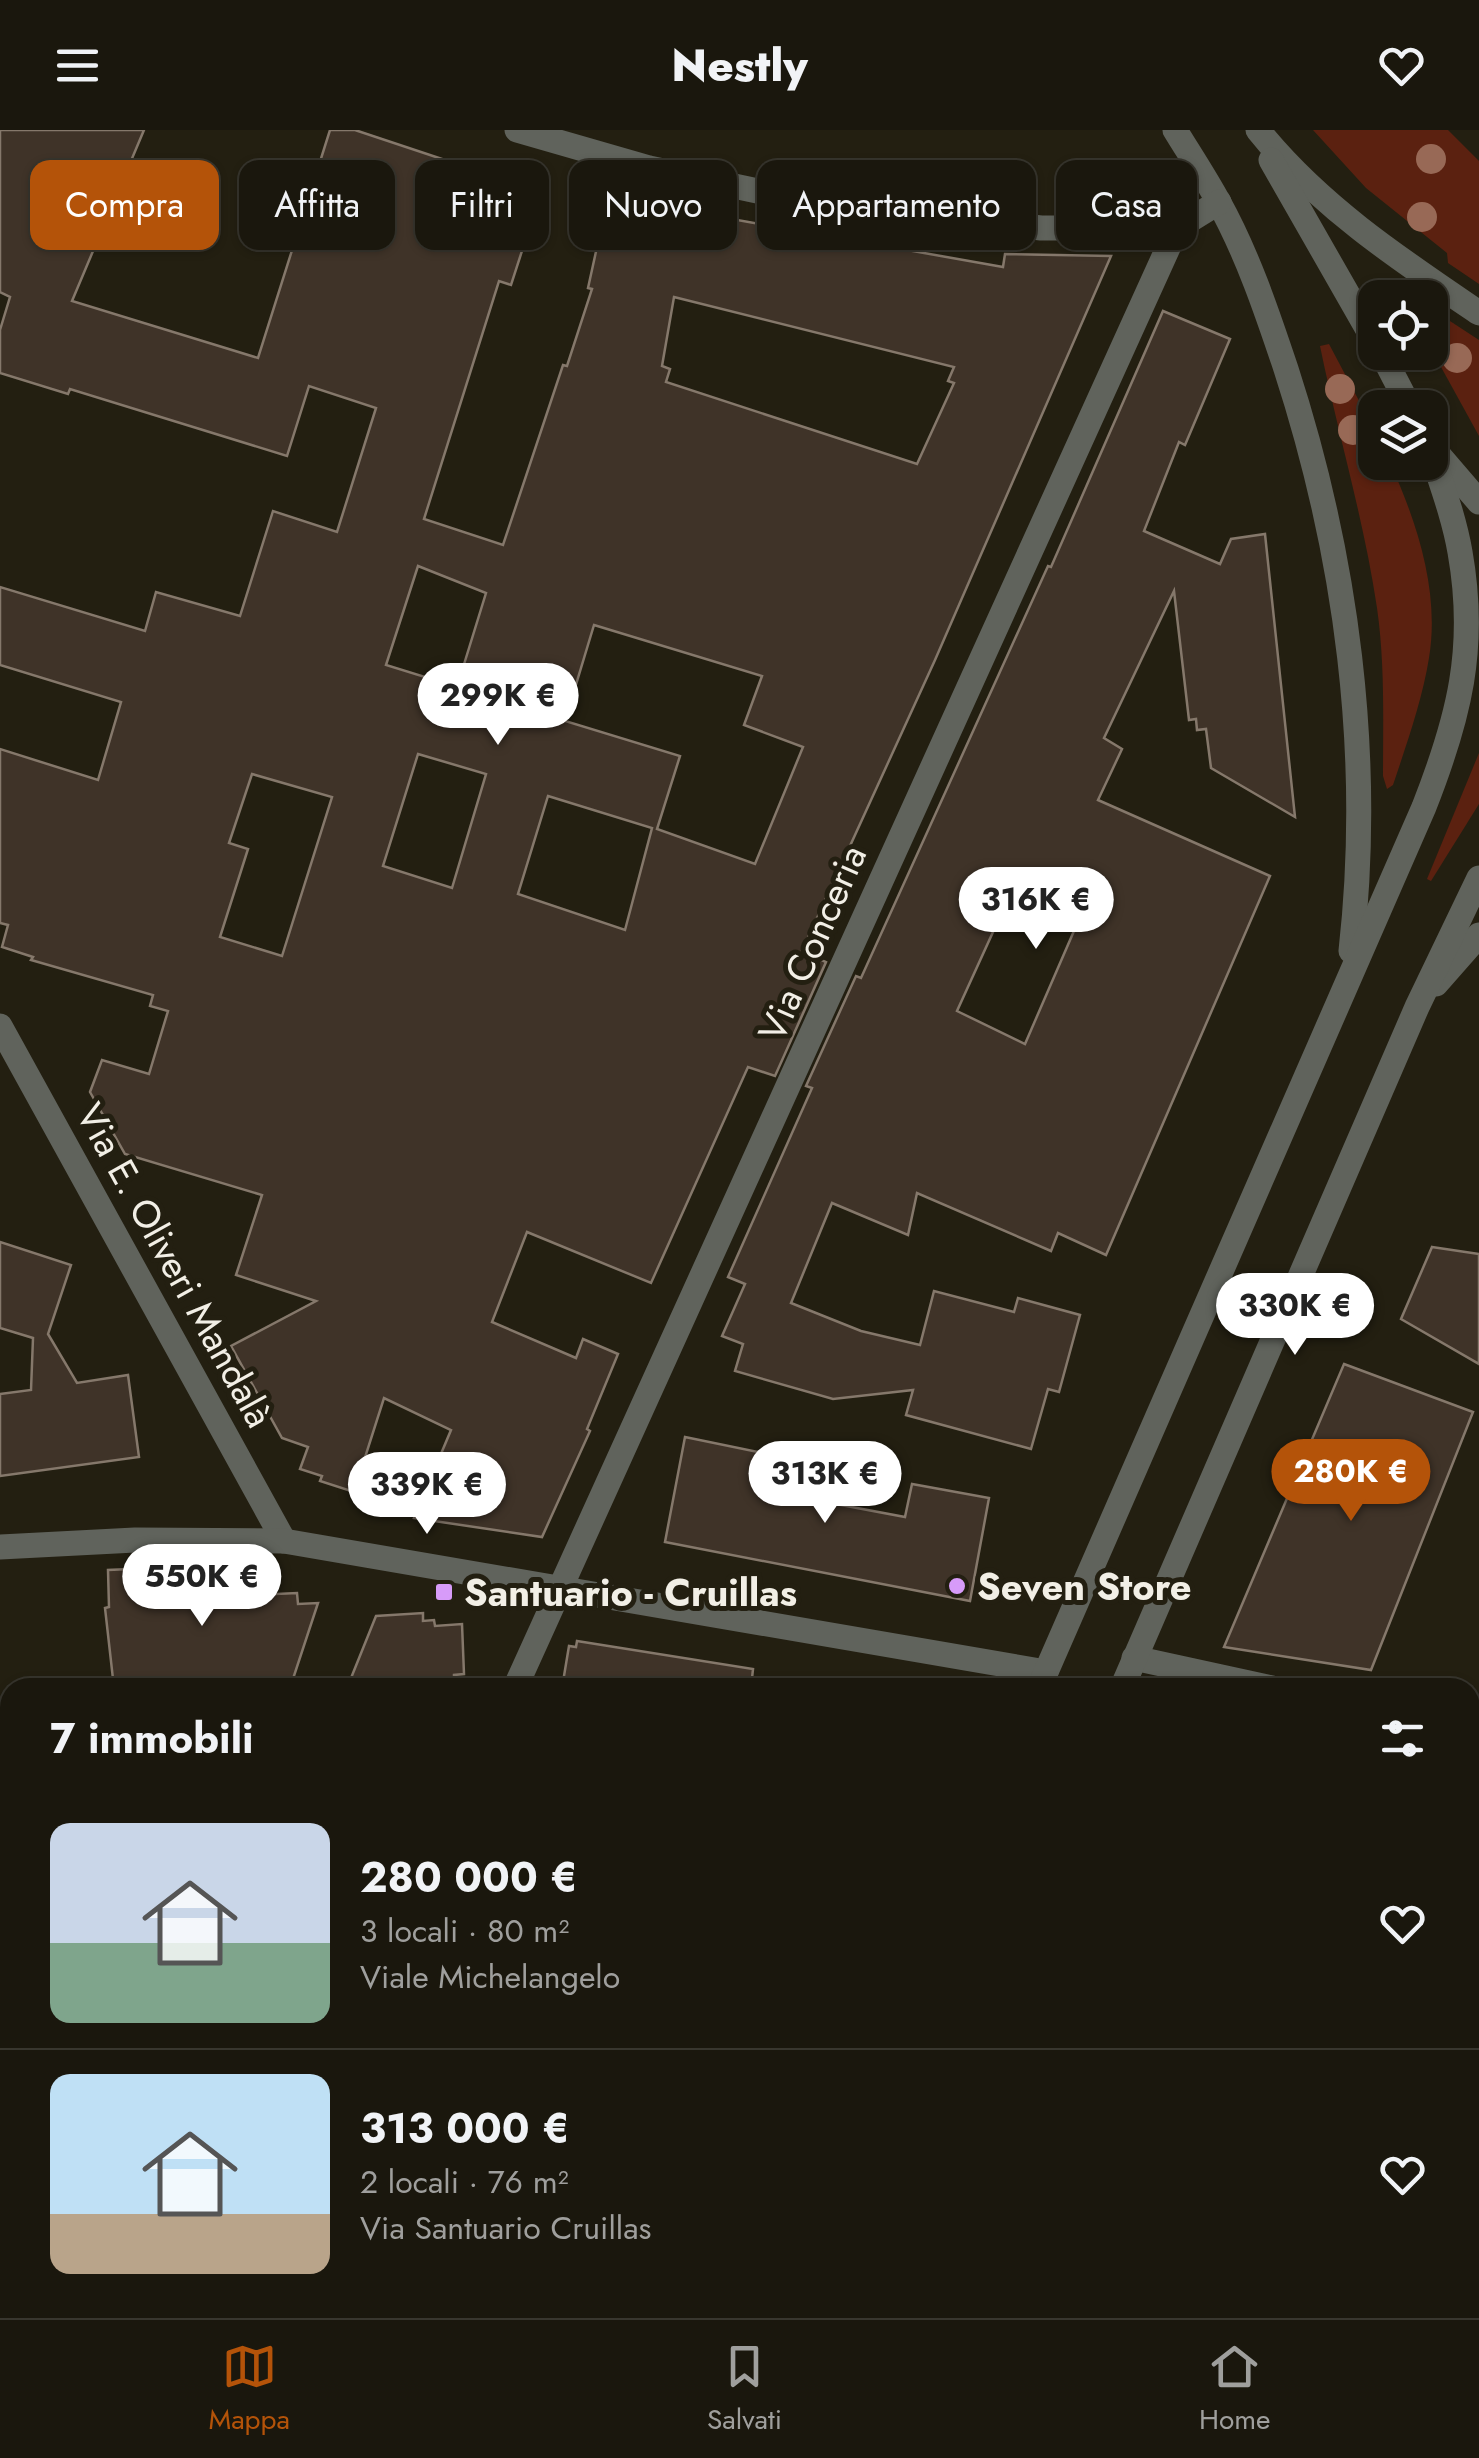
<!DOCTYPE html>
<html lang="it">
<meta charset="utf-8">
<style>
body{margin:0;font-family:Jost,sans-serif;background:#232016;color:#f1f3f6;height:100vh;display:flex;flex-direction:column;font-size:38px;white-space:nowrap}
*{box-sizing:border-box;margin:0}
p{font-size:32px;color:#9f9f9d}
.icon{flex:none;width:55px;height:55px;fill:none;stroke:currentColor;stroke-width:2;stroke-linecap:round;stroke-linejoin:round}
.map{position:relative;flex:1;overflow:hidden}
.drawer{position:absolute;left:0px;top:1548px;width:1480px;height:642px;display:flex;flex-direction:column;background:#1a170d;border-radius:30px 30px 0 0;box-shadow:0 2px 8px #0004,0 0 0 2px #38362e}
.drawer>*{flex:none}
.guide{position:absolute;left:30px;top:30px;width:1420px;height:90px;display:flex;gap:20px}
.buttons{position:absolute;left:1358px;top:150px;display:grid;gap:20px}
.buttons a{display:grid;place-items:center;width:90px;height:90px;border-radius:20px;background:#1a170d;box-shadow:0 2px 8px #0004,0 0 0 2px #38362e;font-size:50px}
.price{position:absolute;translate:-50% -85px;padding:0 22px;border-radius:35px;background:#fff;color:#222;font-size:32px;line-height:65px;filter:drop-shadow(0 2px 5px #0008)}
.price::after{content:'';position:absolute;left:50%;top:60px;width:30px;height:22px;margin-left:-15px;background:inherit;clip-path:polygon(0 0,100% 0,50% 100%)}
.price.selected{background:#b45309;color:#fff}
ul{padding:0;list-style:none}
li{display:flex;align-items:center;gap:30px;height:250px;padding:0 50px}
li+li{border-top:2px solid #38362e}
li span{display:grid;place-items:center;flex:none;width:280px;height:200px;border-radius:20px;color:#555}
li>.icon{margin-inline-start:auto}
span .icon{width:120px;height:120px;fill:#fffc;stroke-width:1}
li b{font-size:42px}
h2{display:flex;justify-content:space-between;align-items:center;height:120px;padding:0 50px;font-size:42px}
.pill{padding:0 35px;border-radius:20px;background:#1a170d;box-shadow:0 2px 8px #0004,0 0 0 2px #38362e;font-size:35px;line-height:90px}
.pill.selected{background:#b45309;color:#fff}
header{display:flex;justify-content:space-between;align-items:center;height:130px;padding:0 50px;background:#1a170d;font-size:45px;font-weight:800}
.menu{display:flex;justify-content:space-around;align-items:center;height:140px;border-top:2px solid #38362e;background:#1a170d;font-size:28px;color:#9f9f9d}
.menu a{display:grid;justify-items:center;gap:5px}
.menu .selected{color:#b45309}
.map>svg:first-child{display:block}
.green{fill:#5b2110}
.building{fill:#3f3328;stroke:#85786b;stroke-width:2.5;fill-rule:evenodd}
.lines{fill:none;stroke-linecap:round;stroke-linejoin:round}
.minor{stroke:#60635c;stroke-width:25}
.tree{fill:#986956}
.poi-dot{fill:#d79bf9;stroke:#231f11;stroke-width:4}
.labels{text-anchor:middle;dominant-baseline:central;stroke-width:10;stroke-linejoin:round;paint-order:stroke}
.street-label{font-size:38px;fill:#f2efe6;stroke:#231f11}
.poi-label{font-size:38px;font-weight:bold;fill:#f2efe6;stroke:#231f11;text-anchor:start}
</style>
<header><svg class="icon" aria-label="menu" viewBox="0 0 24 24"><path d="M4 6h16M4 12h16M4 18h16"/></svg>Nestly<svg class="icon" aria-label="heart" viewBox="0 0 24 24"><path d="M12 20l-8-8c-3-5 5-10 8-4 3-6 11-1 8 4z"/></svg></header>
<div class="map">
<svg width="1479" height="2188" viewBox="0 0 1479 2188">
<rect width="100%" height="100%" fill="#231f11"/>
<g class="green">
<path d="M 1313,0 L 1448,0 L 1479,31 L 1479,154 L 1448,133 L 1447,123 L 1366,58 Z"/>
<path d="M 1430,178 L 1479,210 L 1479,306 L 1430,217 Z"/>
<path d="M 1329,214 L 1375,301 L 1375,332 L 1390,333 C 1417,392 1440,462 1429,528 C 1422,571 1407,613 1393,655 L 1387,659 L 1383,646 C 1383,590 1385,534 1377,478 C 1364,390 1338,304 1320,216 Z"/>
<path d="M 1479,623 L 1479,674 L 1431,751 L 1427,749 Z"/>
</g>
<g class="building">
<path d="M 0,0 L 144,0 L 72,171 L 258,228 L 330,0 L 355,0 L 541,62 L 511,155 L 499,151 L 424,389 L 503,415 L 563,235 L 567,236 L 592,159 L 588,158 L 608,67 L 1003,137 L 1005,124 L 1111,126 L 935,530 L 802,821 L 826,832 L 775,946 L 748,937 L 651,1153 L 527,1102 L 492,1192 L 576,1228 L 583,1209 L 618,1224 L 587,1299 L 590,1301 L 542,1407 L 414,1388 L 451,1300 L 384,1268 L 354,1362 L 320,1351 L 322,1346 L 300,1339 L 308,1317 L 282,1308 L 231,1216 L 316,1171 L 236,1145 L 262,1065 L 125,1024 L 90,962 L 102,930 L 149,944 L 168,881 L 150,876 L 153,865 L 31,830 L 33,827 L 2,817 L 8,795 L 0,793 L 0,619 L 98,650 L 121,572 L 0,535 L 0,457 L 145,501 L 156,462 L 240,486 L 273,381 L 337,402 L 376,278 L 309,256 L 287,326 L 70,259 L 68,264 L 0,243 L 0,200 L 10,167 L 0,162 ZM 674,167 L 954,237 L 948,251 L 954,253 L 917,334 L 666,252 L 670,239 L 662,236 ZM 418,436 L 486,463 L 457,557 L 386,535 ZM 594,495 L 762,546 L 744,595 L 803,617 L 755,734 L 657,699 L 680,626 L 565,591 ZM 418,624 L 486,644 L 452,758 L 383,736 ZM 252,644 L 332,667 L 282,826 L 220,807 L 248,719 L 229,713 ZM 548,666 L 652,698 L 625,800 L 518,764 Z"/>
<path d="M 1163,181 L 1230,209 L 1185,315 L 1179,312 L 1144,401 L 1220,434 L 1231,409 L 1265,404 L 1295,687 L 1211,638 L 1206,599 L 1197,600 L 1196,589 L 1189,590 L 1174,461 L 1104,608 L 1122,619 L 1098,670 L 1270,746 L 1106,1125 L 1058,1103 L 1051,1121 L 917,1063 L 908,1105 L 832,1073 L 791,1173 L 861,1201 L 920,1215 L 934,1161 L 1014,1182 L 1018,1168 L 1080,1185 L 1059,1262 L 1048,1259 L 1031,1319 L 906,1285 L 913,1260 L 833,1269 L 735,1241 L 743,1214 L 722,1206 L 745,1154 L 728,1147 L 812,958 L 806,956 L 856,846 L 861,848 L 1048,436 L 1051,437 ZM 1014,756 L 1080,787 L 1025,914 L 957,881 Z"/>
<path d="M 0,1112 L 71,1135 L 48,1204 L 77,1253 L 128,1245 L 139,1327 L 0,1346 L 0,1264 L 31,1260 L 33,1208 L 0,1198 Z"/>
<path d="M 1432,1117 L 1479,1124 L 1479,1234 L 1401,1189 Z"/>
<path d="M 1344,1234 L 1473,1282 L 1371,1540 L 1224,1517 Z"/>
<path d="M 685,1307 L 763,1323 L 756,1359 L 905,1387 L 912,1354 L 989,1368 L 970,1471 L 665,1412 Z"/>
<path d="M 223,1435 L 223,1440 L 251,1439 L 252,1465 L 297,1463 L 298,1474 L 318,1473 L 291,1555 L 114,1558 L 105,1478 L 109,1477 L 108,1440 Z"/>
<path d="M 423,1483 L 423,1491 L 434,1490 L 435,1496 L 462,1494 L 464,1544 L 454,1545 L 454,1558 L 347,1558 L 376,1486 Z"/>
<path d="M 577,1511 L 753,1539 L 751,1558 L 562,1558 L 569,1516 L 576,1517 Z"/>
</g>
<g class="lines">
<g class="minor">
<path d="M 517,0 L 649,38 L 800,70 L 1041,98 L 1177,98"/>
<path d="M 1175,0 C 1189,23 1205,47 1218,71 C 1247,123 1267,182 1286,239 C 1347,427 1373,625 1351,821"/>
<path d="M 1258,0 C 1318,75 1399,129 1479,183"/>
<path d="M 1271,30 L 1375,212"/>
<path d="M 1177,98 L 1219,72"/>
<path d="M 1381,222 L 1410,278"/>
<path d="M 1436,322 L 1479,372"/>
<path d="M 1436,854 L 1479,805"/>
<path d="M 0,896 L 284,1411"/>
<path d="M 0,1417 L 135,1410 L 284,1411 L 1046,1542"/>
<path d="M 1134,1528 L 1272,1558"/>
<path d="M 515,1558 L 1177,98"/>
<path d="M 1039,1558 L 1424,677 C 1459,588 1477,518 1460,422 C 1454,387 1441,353 1430,319"/>
<path d="M 1122,1558 L 1417,877 L 1479,748"/>
<path d="M 1470,1599 L 1479,1600"/>
<path d="M 1470,2027 L 1479,2022"/>
<path d="M 759,2188 L 763,2180"/>
<path d="M 848,2188 L 851,2180"/>
<path d="M 1258,2188 L 1265,2180"/>
</g>
</g>
<g class="tree">
<circle cx="1431" cy="29" r="15"/>
<circle cx="1422" cy="87" r="15"/>
<circle cx="1457" cy="228" r="15"/>
<circle cx="1340" cy="259" r="15"/>
<circle cx="1353" cy="300" r="15"/>
</g>
<g class="poi-dot">
<circle cx="957" cy="1456" r="10"/>
<rect x="434" y="1452" width="20" height="20" rx="5"/>
</g>
<g class="labels">
<g class="street-label">
<text transform="translate(812 813) rotate(-66)">Via Conceria</text>
<text transform="translate(175 1135) rotate(61)">Via E. Oliveri Mandalà</text>
</g>
<g class="poi-label">
<text x="977" y="1456">Seven Store</text>
<text x="464" y="1462">Santuario - Cruillas</text>
</g>
</g>
</svg>
<div class="buttons">
<a><svg class="icon" aria-label="locate" viewBox="0 0 24 24"><circle cx="12" cy="12" r="6"/><path d="M12 2v4M12 18v4M2 12h4M18 12h4"/></svg></a>
<a><svg class="icon" aria-label="layers" viewBox="0 0 24 24"><path d="M12 4l9 5-9 5-9-5zM3 14l9 5 9-5"/></svg></a>
</div>
<b class="price" style="left:498px;top:618px">299K €</b>
<b class="price" style="left:1036px;top:822px">316K €</b>
<b class="price" style="left:1295px;top:1228px">330K €</b>
<b class="price selected" style="left:1351px;top:1394px">280K €</b>
<b class="price" style="left:825px;top:1396px">313K €</b>
<b class="price" style="left:427px;top:1407px">339K €</b>
<b class="price" style="left:202px;top:1499px">550K €</b>
<div class="guide">
<a class="pill selected">Compra</a>
<a class="pill">Affitta</a>
<a class="pill">Filtri</a>
<a class="pill">Nuovo</a>
<a class="pill">Appartamento</a>
<a class="pill">Casa</a>
</div>
<section class="drawer">
<h2>7 immobili<svg class="icon" aria-label="filters" viewBox="0 0 24 24"><path d="M4 7h16M4 17h16"/><circle cx="9" cy="7" r="2"/><circle cx="15" cy="17" r="2"/></svg></h2>
<ul>
<li><span style="background:linear-gradient(#c9d6e8 60%,#7fa58c 0)"><svg class="icon" aria-label="home" viewBox="0 0 24 24"><path d="M3 11l9-7 9 7M6 9v11h12V9"/></svg></span><div><b>280 000 €</b><p>3 locali · 80 m²</p><p>Viale Michelangelo</p></div><svg class="icon" aria-label="heart" viewBox="0 0 24 24"><path d="M12 20l-8-8c-3-5 5-10 8-4 3-6 11-1 8 4z"/></svg></li>
<li><span style="background:linear-gradient(#bfe0f5 70%,#b9a48a 0)"><svg class="icon" aria-label="home" viewBox="0 0 24 24"><path d="M3 11l9-7 9 7M6 9v11h12V9"/></svg></span><div><b>313 000 €</b><p>2 locali · 76 m²</p><p>Via Santuario Cruillas</p></div><svg class="icon" aria-label="heart" viewBox="0 0 24 24"><path d="M12 20l-8-8c-3-5 5-10 8-4 3-6 11-1 8 4z"/></svg></li>
</ul>
</section>
</div>
<nav class="menu">
<a class="selected"><svg class="icon" aria-label="map" viewBox="0 0 24 24"><path d="M3 6l6-2 6 2 6-2v14l-6 2-6-2-6 2zM9 4v14M15 6v14"/></svg>Mappa</a>
<a><svg class="icon" aria-label="saved" viewBox="0 0 24 24"><path d="M7 4h10v16l-5-4-5 4z"/></svg>Salvati</a>
<a><svg class="icon" aria-label="home" viewBox="0 0 24 24"><path d="M3 11l9-7 9 7M6 9v11h12V9"/></svg>Home</a>
</nav>
